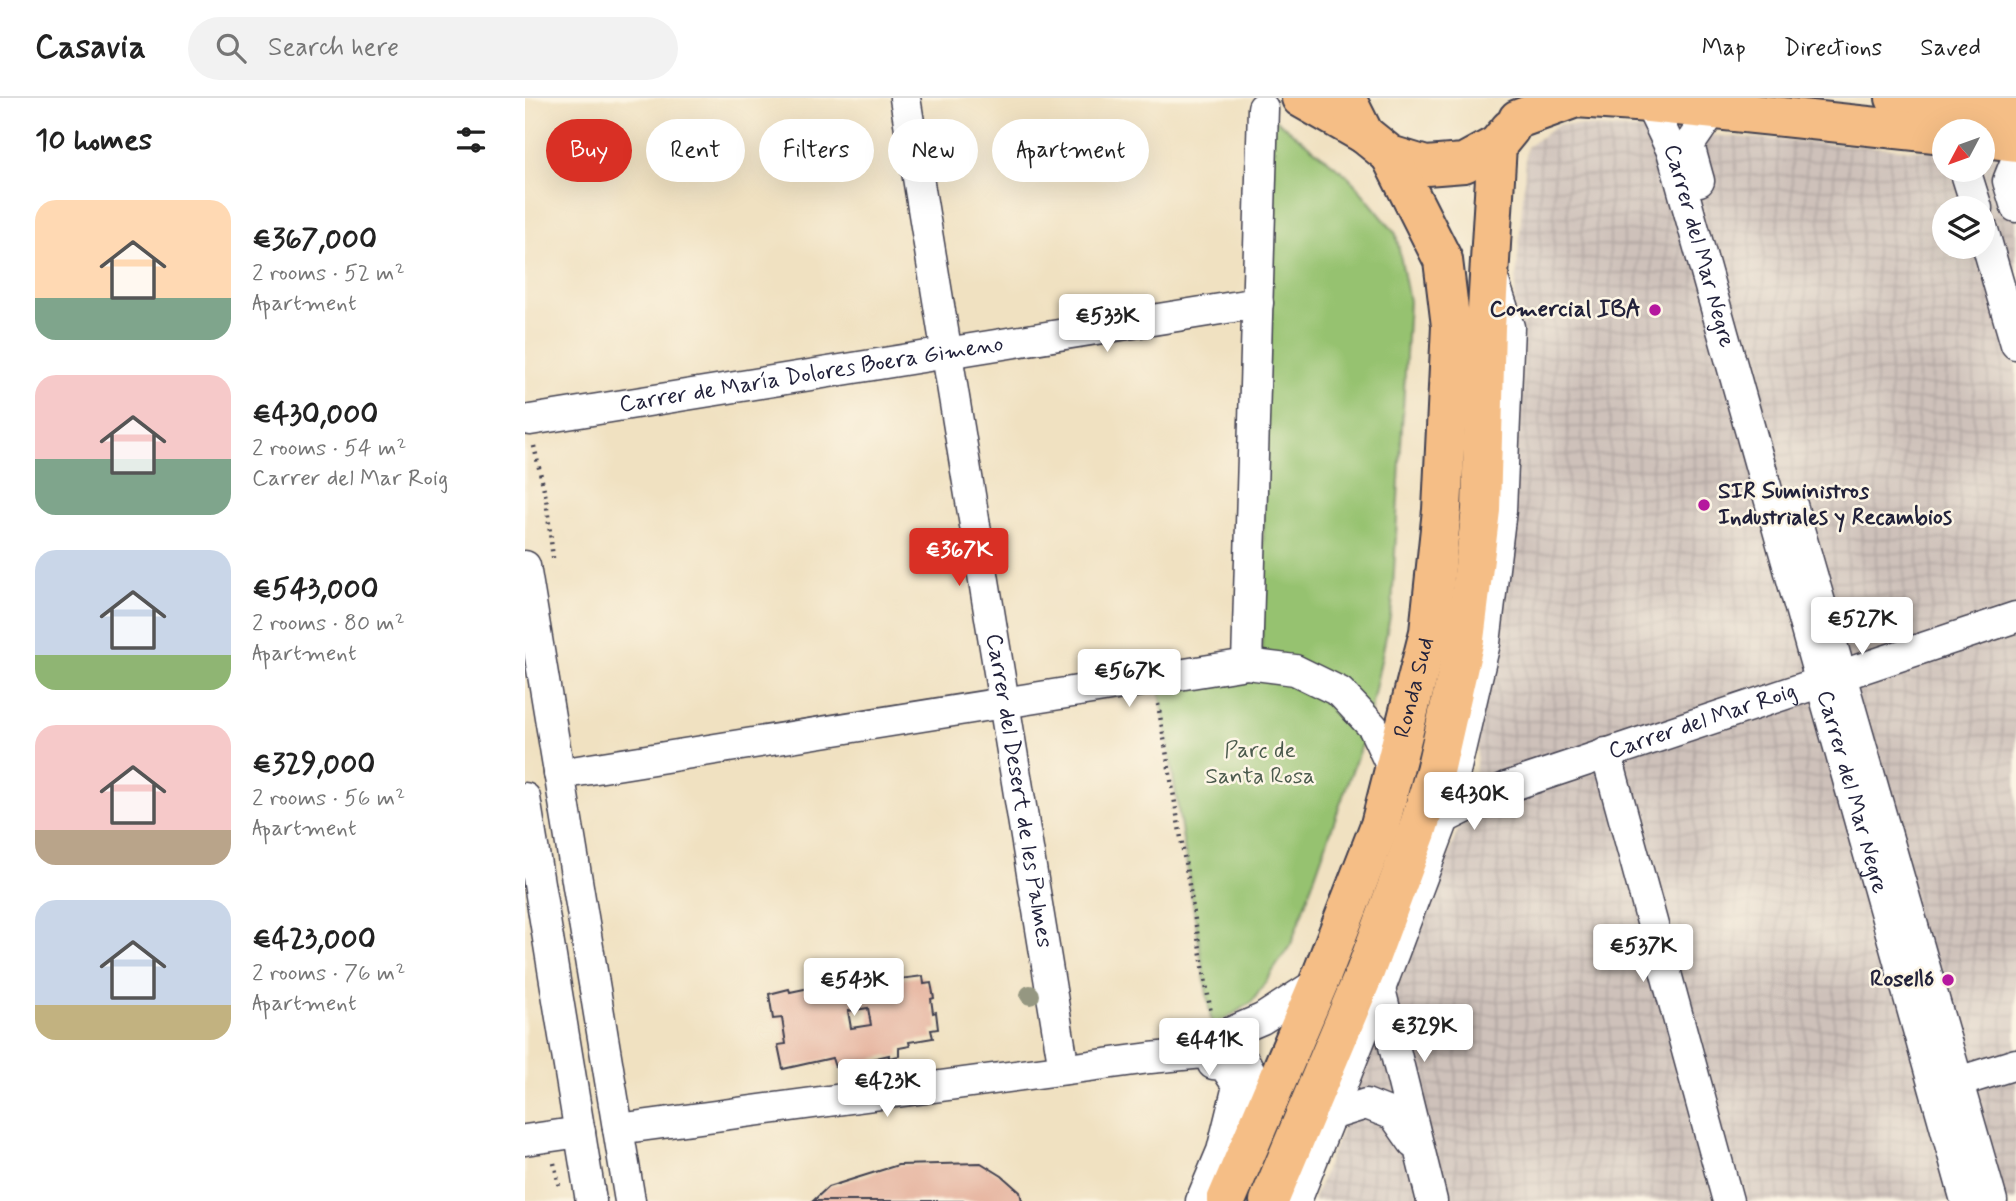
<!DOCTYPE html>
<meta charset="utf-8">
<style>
body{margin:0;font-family:Mynerve,sans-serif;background:#f2f2f2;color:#222;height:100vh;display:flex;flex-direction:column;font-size:26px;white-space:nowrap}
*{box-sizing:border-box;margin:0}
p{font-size:23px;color:#767676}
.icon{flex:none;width:38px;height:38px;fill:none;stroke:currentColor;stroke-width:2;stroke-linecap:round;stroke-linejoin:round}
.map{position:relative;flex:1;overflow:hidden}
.details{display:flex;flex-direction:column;background:#fff;width:525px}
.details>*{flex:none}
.top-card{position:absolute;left:21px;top:21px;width:665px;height:63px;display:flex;gap:14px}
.needle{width:46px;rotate:229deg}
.fabs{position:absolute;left:1407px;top:21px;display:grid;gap:14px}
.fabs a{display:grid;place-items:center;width:63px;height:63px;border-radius:50%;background:#fff;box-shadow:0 7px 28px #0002;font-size:35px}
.price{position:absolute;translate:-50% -60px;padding:0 16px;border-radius:7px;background:#fff;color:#222;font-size:23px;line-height:46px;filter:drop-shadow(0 2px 4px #0008)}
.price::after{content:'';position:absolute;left:50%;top:42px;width:21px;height:16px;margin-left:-10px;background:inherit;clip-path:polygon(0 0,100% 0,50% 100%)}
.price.active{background:#d93025;color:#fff}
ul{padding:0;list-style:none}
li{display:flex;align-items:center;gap:21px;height:175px;padding:0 35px}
li span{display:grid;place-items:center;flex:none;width:196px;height:140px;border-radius:21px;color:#555}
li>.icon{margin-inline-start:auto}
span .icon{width:84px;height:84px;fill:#fffc;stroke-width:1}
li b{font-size:30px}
h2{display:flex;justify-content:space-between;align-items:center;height:84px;padding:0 35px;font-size:30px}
.chip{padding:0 24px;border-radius:32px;background:#fff;box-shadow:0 7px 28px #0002;font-size:24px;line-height:63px}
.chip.active{background:#d93025;color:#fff}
header{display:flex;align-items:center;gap:42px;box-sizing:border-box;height:98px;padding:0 35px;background:#fff;border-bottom:2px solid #e0e0e0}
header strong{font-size:33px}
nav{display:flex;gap:38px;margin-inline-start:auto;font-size:24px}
.search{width:490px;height:63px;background:#f2f2f2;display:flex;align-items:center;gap:18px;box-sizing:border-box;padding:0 24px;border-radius:38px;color:#767676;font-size:26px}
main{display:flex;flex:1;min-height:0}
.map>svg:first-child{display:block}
.industrial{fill:url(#industrial-grid);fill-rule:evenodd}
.park{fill:#96c26f;stroke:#5c7255;stroke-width:2}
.building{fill:#e7b7a3;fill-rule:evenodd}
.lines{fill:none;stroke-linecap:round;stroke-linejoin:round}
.minor-casing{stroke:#413f4f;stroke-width:33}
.major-casing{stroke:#413f4f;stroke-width:42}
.path{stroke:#413f4f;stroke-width:4.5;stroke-dasharray:2 5;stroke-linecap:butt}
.minor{stroke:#fff;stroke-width:30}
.major{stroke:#f5be86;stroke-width:38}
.tree{fill:#959781}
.poi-dot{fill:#b5179e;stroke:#fcf5e5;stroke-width:2.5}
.labels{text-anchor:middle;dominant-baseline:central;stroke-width:5;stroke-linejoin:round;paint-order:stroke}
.street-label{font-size:23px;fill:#22223b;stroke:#fcf5e5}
.poi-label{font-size:23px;font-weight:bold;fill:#22223b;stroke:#fcf5e5;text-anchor:end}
.park-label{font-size:23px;fill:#4b5a4d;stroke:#fcf5e5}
</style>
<header>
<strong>Casavia</strong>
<div class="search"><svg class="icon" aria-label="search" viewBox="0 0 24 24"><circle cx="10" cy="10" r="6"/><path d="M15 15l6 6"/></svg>Search here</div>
<nav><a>Map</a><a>Directions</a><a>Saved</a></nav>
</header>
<main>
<section class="details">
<h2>10 homes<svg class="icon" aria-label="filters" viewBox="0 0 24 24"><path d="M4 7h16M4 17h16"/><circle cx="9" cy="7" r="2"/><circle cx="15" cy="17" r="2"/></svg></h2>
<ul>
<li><span style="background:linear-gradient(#ffd9b3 70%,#7fa58c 0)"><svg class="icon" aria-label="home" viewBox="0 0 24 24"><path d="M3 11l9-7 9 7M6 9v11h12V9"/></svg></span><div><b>€367,000</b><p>2 rooms · 52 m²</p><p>Apartment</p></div></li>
<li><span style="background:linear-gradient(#f6c9c9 60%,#7fa58c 0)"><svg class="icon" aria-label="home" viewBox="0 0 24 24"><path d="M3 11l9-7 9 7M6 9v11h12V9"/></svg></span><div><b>€430,000</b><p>2 rooms · 54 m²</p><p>Carrer del Mar Roig</p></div></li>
<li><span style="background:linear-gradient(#c9d6e8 75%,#8fb573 0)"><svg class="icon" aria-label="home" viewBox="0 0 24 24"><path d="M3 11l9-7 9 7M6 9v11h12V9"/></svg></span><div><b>€543,000</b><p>2 rooms · 80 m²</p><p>Apartment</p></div></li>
<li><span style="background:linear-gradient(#f6c9c9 75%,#b9a48a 0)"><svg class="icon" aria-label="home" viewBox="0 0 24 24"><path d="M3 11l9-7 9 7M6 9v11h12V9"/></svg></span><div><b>€329,000</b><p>2 rooms · 56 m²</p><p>Apartment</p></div></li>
<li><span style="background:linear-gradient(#c9d6e8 75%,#c2b280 0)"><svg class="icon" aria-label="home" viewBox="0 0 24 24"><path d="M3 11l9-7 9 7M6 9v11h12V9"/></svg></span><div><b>€423,000</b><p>2 rooms · 76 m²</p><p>Apartment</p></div></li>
</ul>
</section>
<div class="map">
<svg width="1491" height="1103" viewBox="0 0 1491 1103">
<defs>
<pattern id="industrial-grid" width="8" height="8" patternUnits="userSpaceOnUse" patternTransform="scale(1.75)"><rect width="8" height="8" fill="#cec1ba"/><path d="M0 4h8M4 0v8" fill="none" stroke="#b1a6a1"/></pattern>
</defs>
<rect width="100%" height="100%" fill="#fcf5e5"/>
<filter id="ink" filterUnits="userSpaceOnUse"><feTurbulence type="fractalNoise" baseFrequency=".0143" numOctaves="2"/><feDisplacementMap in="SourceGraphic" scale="14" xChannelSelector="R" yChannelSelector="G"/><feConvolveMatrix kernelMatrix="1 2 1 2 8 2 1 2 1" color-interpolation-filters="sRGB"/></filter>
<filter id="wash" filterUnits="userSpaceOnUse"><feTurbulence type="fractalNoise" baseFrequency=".00686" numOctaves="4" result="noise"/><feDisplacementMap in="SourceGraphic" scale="28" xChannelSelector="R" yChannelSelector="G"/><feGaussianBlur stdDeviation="1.57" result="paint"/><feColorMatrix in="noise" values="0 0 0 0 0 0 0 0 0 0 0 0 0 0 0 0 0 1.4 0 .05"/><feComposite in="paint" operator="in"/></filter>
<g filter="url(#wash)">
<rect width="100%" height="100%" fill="#f0e1c1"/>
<path class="industrial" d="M 1034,26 L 1419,54 L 1419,72 L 1458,72 L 1458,56 L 1476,58 L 1491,104 L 1491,1103 L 788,1103 L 949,691 L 1002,49 ZM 1419,110 L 1458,110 L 1458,149 L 1419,149 Z"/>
<path class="park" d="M 745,17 L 824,79 L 871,136 L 884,203 L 867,509 L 842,630 L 766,846 L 727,904 L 687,929 L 635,594 L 736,576 Z"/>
<g id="blocks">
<g class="building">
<path d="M 358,871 L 359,873 L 362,873 L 362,879 L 374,876 L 375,881 L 398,878 L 399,886 L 406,885 L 409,900 L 406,901 L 408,915 L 411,914 L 413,931 L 406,932 L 408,940 L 384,944 L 385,948 L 374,950 L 374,958 L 364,960 L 364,957 L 330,965 L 330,962 L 320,964 L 320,967 L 310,969 L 307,960 L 258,971 L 253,947 L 261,946 L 257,920 L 248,921 L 244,896 L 264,891 L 265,894 L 294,888 L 295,881 L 315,881 L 315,878 L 349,875 L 349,872 ZM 343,910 L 346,927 L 326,930 L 323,913 Z"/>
<path d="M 456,1065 L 477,1078 L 495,1094 L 497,1103 L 288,1103 L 303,1089 L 373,1067 Z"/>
</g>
</g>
</g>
<g filter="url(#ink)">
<use href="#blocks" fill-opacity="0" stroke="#413f4f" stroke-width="2"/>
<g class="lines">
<g class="minor-casing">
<g id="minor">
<path id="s1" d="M 380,0 L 539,971"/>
<path id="s2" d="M 1124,5 L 1147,53 L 1441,1103"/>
<path d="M 1491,63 L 1483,83 L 1491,109"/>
<path d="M 1440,72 L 1452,110"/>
<path d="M 1174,83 L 1164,47 L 1188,12"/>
<path d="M 1458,132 L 1491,246"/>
<path id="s3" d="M 5,322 L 733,205"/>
<path d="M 1267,407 L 1467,1103"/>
<path d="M 0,468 L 105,1103"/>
<path d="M 722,566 L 738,10"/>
<path d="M 1081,655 L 1203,1103"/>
<path d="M 34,676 L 722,566 L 770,572 L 815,594 L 848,629 L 869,674"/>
<path d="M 0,700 L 66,1103"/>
<path id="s4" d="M 908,726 L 982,689 L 1491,519"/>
<path d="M 855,891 L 907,1103"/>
<path d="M 671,947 L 690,941 L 737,921 L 794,884"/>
<path d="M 1417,989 L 1491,966"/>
<path d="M 806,1017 L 841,1006 L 869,1017 L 888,1044"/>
<path d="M 93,1031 L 625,960 L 700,953 L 721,966 L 742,1005"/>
<path d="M 0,1042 L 55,1034"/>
<path d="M 676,1103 L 697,1053 L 713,988 L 699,967 L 688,966"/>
<path d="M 771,1103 L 855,891 L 919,721 L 960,545 L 976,412 L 984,229 L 969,184"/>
</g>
</g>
<g class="major-casing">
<g id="major">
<path d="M 776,0 L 839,36"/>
<path d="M 821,0 L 839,36 L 865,57 L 901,68 L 939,65 L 972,47 L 985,31"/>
<path d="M 1370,0 L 1491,13"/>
<path d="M 993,21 L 1051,0 L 1124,5 L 1419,36"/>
<path d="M 1458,40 L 1491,44"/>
<path id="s5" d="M 701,1103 L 794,884 L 855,727 L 904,534 L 917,412 L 926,228 L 918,162 L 865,57"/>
<path d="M 744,1103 L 840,874 L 892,734 L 910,673 L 940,541 L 956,412 L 961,229 L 972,47"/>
</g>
</g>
<g class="path">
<path d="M 9,348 L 21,400 L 28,460"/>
<path d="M 633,606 L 686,915"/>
<path d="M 29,1065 L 34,1087"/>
</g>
<use href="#minor" class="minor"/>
<use href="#major" class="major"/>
</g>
<circle class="tree" cx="505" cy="897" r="10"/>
</g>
<g class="poi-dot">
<circle cx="1130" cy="212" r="7"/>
<circle cx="1179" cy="407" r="7"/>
<circle cx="1423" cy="882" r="7"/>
</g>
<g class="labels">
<g class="street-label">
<text stroke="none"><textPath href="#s2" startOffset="152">Carrer del Mar Negre</textPath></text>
<text stroke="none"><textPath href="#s3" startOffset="285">Carrer de María Dolores Boera Gimeno</textPath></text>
<text stroke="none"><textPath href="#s5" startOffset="548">Ronda Sud</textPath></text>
<text stroke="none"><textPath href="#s4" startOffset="289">Carrer del Mar Roig</textPath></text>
<text stroke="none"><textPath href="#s1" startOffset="702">Carrer del Desert de les Palmes</textPath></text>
<text stroke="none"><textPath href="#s2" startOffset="719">Carrer del Mar Negre</textPath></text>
</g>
<g class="poi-label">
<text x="1116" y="212">Comercial IBA</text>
<text x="1193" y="394" text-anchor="start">SIR Suministros<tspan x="1193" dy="26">Industriales y Recambios</tspan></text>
<text x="1409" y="882">Roselló</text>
</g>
<g class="park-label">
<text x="735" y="653">Parc de<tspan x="735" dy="26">Santa Rosa</tspan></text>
</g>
</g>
</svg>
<div class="fabs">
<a><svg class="needle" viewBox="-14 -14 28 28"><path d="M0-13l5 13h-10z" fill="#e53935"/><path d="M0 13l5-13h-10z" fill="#767676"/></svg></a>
<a><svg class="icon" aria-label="layers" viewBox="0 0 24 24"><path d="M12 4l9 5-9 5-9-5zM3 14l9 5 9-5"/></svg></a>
</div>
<b class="price" style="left:582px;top:256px">€533K</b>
<b class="price active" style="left:434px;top:490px">€367K</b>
<b class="price" style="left:1337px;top:559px">€527K</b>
<b class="price" style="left:604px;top:611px">€567K</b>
<b class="price" style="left:949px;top:734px">€430K</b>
<b class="price" style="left:1118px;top:886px">€537K</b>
<b class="price" style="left:329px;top:920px">€543K</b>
<b class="price" style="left:899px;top:966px">€329K</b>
<b class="price" style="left:684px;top:980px">€441K</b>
<b class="price" style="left:362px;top:1021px">€423K</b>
<div class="top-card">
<a class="chip active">Buy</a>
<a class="chip">Rent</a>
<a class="chip">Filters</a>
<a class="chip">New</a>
<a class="chip">Apartment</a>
</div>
</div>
</main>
